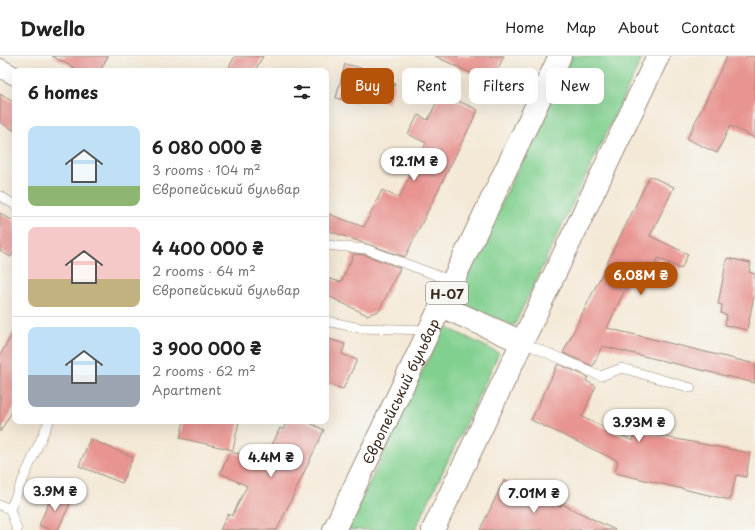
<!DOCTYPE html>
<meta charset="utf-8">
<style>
body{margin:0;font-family:"Playpen Sans",sans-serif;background:#f2f2f2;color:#222;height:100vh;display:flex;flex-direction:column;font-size:15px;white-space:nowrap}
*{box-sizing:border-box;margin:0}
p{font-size:13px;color:#767676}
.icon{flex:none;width:22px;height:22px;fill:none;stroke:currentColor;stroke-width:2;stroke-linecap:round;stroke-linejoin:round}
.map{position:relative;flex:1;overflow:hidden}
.sheet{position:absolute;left:12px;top:12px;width:317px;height:356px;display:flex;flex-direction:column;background:#fff;border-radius:8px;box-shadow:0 4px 16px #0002}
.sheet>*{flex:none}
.hud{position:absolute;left:341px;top:12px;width:354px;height:36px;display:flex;gap:8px}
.price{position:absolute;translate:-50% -34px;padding:0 9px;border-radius:14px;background:#fff;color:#222;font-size:13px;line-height:26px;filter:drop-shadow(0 1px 2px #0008)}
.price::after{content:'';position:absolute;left:50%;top:24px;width:12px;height:9px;margin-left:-6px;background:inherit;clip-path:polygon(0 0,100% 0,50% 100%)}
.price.on{background:#b45309;color:#fff}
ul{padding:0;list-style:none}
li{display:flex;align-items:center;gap:12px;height:100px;padding:0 16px}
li+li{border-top:1px solid #e0e0e0}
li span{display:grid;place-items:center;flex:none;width:112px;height:80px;border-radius:8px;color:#555}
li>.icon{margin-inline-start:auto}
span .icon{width:48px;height:48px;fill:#fffc;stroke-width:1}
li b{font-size:17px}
h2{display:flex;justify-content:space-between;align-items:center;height:48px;padding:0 16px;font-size:17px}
.tag{padding:0 14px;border-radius:8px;background:#fff;box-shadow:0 4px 16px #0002;font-size:14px;line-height:36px}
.tag.on{background:#b45309;color:#fff}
header{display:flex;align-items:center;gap:24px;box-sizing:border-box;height:56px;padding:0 20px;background:#fff;border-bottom:1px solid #e0e0e0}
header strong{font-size:19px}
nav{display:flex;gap:22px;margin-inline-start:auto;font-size:14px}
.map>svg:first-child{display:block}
.green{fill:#82d090;stroke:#5e7d57}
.building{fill:#e89491}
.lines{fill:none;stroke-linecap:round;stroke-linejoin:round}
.service-casing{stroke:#988a7a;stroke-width:10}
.minor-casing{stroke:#988a7a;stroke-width:20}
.primary-casing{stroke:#988a7a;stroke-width:24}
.service{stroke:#fff;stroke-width:9}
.minor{stroke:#fff;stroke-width:18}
.primary{stroke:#fff;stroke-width:22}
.labels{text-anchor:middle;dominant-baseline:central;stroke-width:3;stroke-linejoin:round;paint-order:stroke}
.shield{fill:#f6f6f2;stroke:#73675e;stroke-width:1}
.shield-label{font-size:13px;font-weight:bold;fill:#3b2a1e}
.street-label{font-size:14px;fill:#3b2a1e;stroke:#f6f6f2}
</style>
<header>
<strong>Dwello</strong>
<nav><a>Home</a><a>Map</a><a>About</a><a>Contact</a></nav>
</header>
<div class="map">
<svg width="755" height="474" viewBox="0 0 755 474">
<rect width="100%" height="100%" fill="#f6f6f2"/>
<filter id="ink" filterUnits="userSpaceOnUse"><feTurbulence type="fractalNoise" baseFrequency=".025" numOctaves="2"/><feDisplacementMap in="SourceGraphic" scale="8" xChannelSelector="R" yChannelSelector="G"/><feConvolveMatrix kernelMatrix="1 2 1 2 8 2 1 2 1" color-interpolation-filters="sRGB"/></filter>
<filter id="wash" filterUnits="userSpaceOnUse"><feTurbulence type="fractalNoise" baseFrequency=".012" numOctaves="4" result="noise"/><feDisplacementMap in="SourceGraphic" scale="16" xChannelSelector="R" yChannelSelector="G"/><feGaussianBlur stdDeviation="0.9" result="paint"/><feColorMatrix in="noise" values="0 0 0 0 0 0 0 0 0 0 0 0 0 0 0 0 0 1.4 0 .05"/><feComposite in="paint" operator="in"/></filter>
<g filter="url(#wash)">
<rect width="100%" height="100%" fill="#f4e9d7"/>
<g class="green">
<path d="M 571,0 L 643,0 L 514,270 L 456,244 Z"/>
<path d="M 444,270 L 499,297 L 415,474 L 347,474 Z"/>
</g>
<g id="blocks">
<g class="building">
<path d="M 52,0 L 108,0 L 100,15 L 80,15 Z"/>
<path d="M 235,0 L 263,0 L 255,15 L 227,15 Z"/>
<path d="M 435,0 L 504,0 L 491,27 Z"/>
<path d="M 727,0 L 755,0 L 755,82 L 730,70 L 717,97 L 687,83 Z"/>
<path d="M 345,8 L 365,13 L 364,16 L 395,28 L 388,47 L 359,36 L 356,47 L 336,42 Z"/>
<path d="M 441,37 L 478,54 L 405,201 L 326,174 L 326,157 L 364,171 L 382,134 L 399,142 L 426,87 L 408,78 L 418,59 L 428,64 Z"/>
<path d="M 0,38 L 15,47 L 15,75 L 0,66 Z"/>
<path d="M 650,120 L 674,131 L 650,180 L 688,198 L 681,213 L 658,202 L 647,225 L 636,221 L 633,229 L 628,227 L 607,272 L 755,308 L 755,327 L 602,290 L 593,310 L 563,297 Z"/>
<path d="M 0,157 L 15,166 L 15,193 L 11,201 L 0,195 Z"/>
<path d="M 354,198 L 365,199 L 400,212 L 379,255 L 367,259 L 326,239 L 326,222 L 341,226 Z"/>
<path d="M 727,202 L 751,207 L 749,216 L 755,218 L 755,235 L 747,274 L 725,269 L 727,259 L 721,257 L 722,249 L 718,248 Z"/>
<path d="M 15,273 L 15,350 L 0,376 L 0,299 Z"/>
<path d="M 326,282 L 345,288 L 342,298 L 357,304 L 343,333 L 326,327 Z"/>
<path d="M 558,308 L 588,321 L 586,325 L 596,330 L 582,361 L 633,385 L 634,375 L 750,397 L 746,421 L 736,419 L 730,444 L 615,417 L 618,405 L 531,364 Z"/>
<path d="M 184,365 L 239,365 L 233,394 L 180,382 Z"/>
<path d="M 287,365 L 306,365 L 324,374 L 277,474 L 220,474 L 228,458 L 232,460 L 247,430 L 220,417 L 230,396 L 259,402 L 262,398 L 267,400 L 280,372 L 283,374 Z"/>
<path d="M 90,383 L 133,401 L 122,427 L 79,410 Z"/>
<path d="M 504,424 L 560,451 L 562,448 L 615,474 L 480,474 Z"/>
<path d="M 54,435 L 72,443 L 58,474 L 51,474 L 39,469 Z"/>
</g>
</g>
</g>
<g filter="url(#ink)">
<use href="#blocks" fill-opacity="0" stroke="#988a7a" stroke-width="1"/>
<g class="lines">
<g class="service-casing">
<g id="service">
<path d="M 0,140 L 15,149"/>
<path d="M 326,189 L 366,193 L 452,225"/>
<path d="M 326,265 L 360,272 L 429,274"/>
<path d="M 522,286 L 601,320 L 622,312 L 691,332"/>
<path d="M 0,449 L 10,453 L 49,365"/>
<path d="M 10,453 L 17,474"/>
</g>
</g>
<g class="minor-casing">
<path id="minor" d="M 0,12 L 15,20"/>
</g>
<g class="primary-casing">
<g id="primary">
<path d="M 441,250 L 522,286"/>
<path id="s1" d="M 334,474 L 560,0"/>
<path d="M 433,474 L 658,0"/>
</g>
</g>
<use href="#service" class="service"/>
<use href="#minor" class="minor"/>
<use href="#primary" class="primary"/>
</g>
</g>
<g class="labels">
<rect class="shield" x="426" y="226" width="42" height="22" rx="3"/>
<g class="shield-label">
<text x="447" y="237">Н-07</text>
</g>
<g class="street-label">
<text stroke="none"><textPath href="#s1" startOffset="154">Європейський бульвар</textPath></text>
</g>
</g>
</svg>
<b class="price" style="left:414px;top:126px">12.1M ₴</b>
<b class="price on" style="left:641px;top:240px">6.08M ₴</b>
<b class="price" style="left:639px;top:387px">3.93M ₴</b>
<b class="price" style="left:271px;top:422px">4.4M ₴</b>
<b class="price" style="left:55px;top:456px">3.9M ₴</b>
<b class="price" style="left:534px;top:458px">7.01M ₴</b>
<div class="hud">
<a class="tag on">Buy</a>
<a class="tag">Rent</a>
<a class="tag">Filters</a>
<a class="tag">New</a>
</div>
<section class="sheet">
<h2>6 homes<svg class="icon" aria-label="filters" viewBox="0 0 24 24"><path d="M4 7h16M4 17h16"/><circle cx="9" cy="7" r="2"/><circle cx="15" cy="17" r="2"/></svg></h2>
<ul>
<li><span style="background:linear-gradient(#bfe0f5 75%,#8fb573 0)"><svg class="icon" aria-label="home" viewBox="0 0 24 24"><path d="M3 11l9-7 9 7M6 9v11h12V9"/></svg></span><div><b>6 080 000 ₴</b><p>3 rooms · 104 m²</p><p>Європейський бульвар</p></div></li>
<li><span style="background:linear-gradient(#f6c9c9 65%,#c2b280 0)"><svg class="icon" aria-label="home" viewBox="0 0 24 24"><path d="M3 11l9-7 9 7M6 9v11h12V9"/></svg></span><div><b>4 400 000 ₴</b><p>2 rooms · 64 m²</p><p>Європейський бульвар</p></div></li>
<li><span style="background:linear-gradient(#bfe0f5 60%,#9aa5b1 0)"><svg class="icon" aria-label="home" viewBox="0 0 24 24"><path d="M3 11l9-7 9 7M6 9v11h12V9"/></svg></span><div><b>3 900 000 ₴</b><p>2 rooms · 62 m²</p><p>Apartment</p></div></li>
</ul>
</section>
</div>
